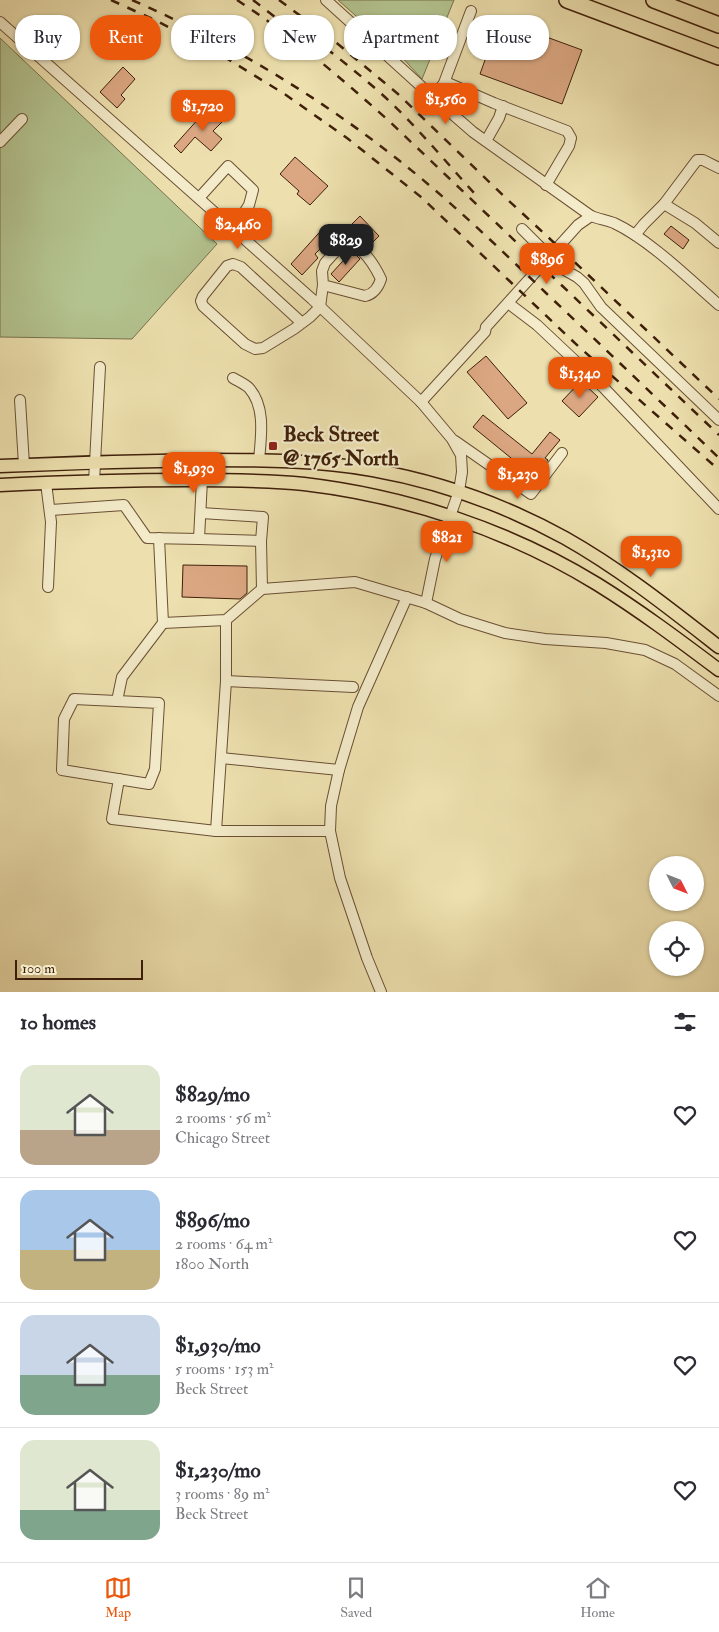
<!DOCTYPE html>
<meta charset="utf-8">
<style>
body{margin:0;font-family:"IM FELL Double Pica",serif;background:#f2f2f3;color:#2b2b33;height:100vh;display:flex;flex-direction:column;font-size:19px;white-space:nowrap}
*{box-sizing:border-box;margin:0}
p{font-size:16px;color:#7c7c81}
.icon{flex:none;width:28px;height:28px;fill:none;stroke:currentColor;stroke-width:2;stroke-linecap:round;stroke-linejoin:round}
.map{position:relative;height:992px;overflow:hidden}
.sheet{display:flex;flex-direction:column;background:#fff;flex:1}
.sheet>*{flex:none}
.top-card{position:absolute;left:15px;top:15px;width:690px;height:45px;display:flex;gap:10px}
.needle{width:32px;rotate:132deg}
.fabs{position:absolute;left:649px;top:856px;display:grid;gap:10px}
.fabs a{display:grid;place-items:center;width:55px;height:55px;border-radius:50%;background:#fff;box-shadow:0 1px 4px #0004;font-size:25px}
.scale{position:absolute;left:15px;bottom:12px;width:128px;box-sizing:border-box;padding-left:5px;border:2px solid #3f1f0a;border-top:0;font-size:14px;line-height:18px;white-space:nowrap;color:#3f1f0a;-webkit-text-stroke:4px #f3ebca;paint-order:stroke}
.price{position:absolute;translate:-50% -42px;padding:0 11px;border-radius:10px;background:#ea580c;color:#fff;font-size:16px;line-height:32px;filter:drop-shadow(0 1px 2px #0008)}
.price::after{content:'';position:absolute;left:50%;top:30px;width:15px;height:11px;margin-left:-8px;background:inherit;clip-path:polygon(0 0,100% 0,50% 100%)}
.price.active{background:#222;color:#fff}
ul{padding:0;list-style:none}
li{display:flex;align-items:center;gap:15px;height:125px;padding:0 20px}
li+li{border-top:1px solid #e1e1e2}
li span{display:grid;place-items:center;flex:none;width:140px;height:100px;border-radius:15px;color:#555}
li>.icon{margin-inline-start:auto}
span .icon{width:60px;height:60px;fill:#fffc;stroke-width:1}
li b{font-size:21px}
h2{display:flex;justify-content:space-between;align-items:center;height:60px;padding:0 20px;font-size:21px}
.tag{padding:0 18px;border-radius:20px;background:#fff;box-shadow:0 1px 4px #0004;font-size:18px;line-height:45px}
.tag.active{background:#ea580c;color:#fff}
.dock{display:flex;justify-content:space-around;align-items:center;height:70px;border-top:1px solid #e1e1e2;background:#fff;font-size:14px;color:#7c7c81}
.dock a{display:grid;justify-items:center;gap:2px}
.dock .active{color:#ea580c}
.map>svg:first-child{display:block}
.green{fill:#b3c38f;stroke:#79714c}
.building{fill:#dba782;stroke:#3f1f0a}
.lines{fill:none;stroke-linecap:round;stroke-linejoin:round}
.minor-casing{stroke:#6a4f33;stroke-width:12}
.major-casing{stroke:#3f1f0a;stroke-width:15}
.highway-casing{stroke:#3f1f0a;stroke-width:18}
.minor{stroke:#f3ebca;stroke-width:10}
.major{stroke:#ede0ae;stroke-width:12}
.highway{stroke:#ede0ae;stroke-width:15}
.rail{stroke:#3f1f0a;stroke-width:2.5;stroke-dasharray:9 9;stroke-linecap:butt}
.poi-dot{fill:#8f2418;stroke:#f3ebca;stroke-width:2}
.labels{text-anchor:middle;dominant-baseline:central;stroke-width:4.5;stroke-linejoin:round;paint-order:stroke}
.poi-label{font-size:21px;font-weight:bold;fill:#3f1f0a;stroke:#f3ebca;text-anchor:start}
</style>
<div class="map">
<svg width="719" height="992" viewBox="0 0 719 992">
<rect width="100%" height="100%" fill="#ede0ae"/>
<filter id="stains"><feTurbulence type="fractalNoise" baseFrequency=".004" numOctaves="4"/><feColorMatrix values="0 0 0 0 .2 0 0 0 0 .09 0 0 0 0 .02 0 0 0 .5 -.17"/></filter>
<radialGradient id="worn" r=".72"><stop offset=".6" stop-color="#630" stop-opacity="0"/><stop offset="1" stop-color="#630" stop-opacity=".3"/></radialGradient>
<g class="green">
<path d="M 338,0 L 454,0 L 422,79 L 399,54 Z"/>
<path d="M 0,38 L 217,244 L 132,339 L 0,337 Z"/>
</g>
<g class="building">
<path d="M 503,23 L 511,24 L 582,50 L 562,104 L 480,74 L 490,46 L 478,41 L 486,31 Z"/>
<path d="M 123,67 L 135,79 L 121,95 L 125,99 L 117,108 L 100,92 Z"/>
<path d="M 209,107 L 224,120 L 213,131 L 222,139 L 211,151 L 195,137 L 181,153 L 174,146 Z"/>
<path d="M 295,157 L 328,186 L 310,205 L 297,194 L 299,191 L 280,174 Z"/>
<path d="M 360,216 L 379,236 L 369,246 L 350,226 Z"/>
<path d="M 326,225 L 335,234 L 315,254 L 318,258 L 302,275 L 291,264 Z"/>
<path d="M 671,226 L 689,240 L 683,249 L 664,234 Z"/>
<path d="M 352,251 L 360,259 L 339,282 L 331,274 Z"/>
<path d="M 486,356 L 527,403 L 508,419 L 467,372 Z"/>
<path d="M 581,381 L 598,397 L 579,417 L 562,401 Z"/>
<path d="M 483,415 L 532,454 L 550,432 L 560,440 L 545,458 L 548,460 L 537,475 L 524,465 L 522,467 L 473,427 Z"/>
<path d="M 183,565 L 247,566 L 247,593 L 240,599 L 182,597 Z"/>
</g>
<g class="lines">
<g class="minor-casing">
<g id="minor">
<path d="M 326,0 L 434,98 L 473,132 L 591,216 C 599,219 606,220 614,223 C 650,240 688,278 719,305"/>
<path d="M 0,22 L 312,299 L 421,402 L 452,439 L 461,455 L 462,472 L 459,491 L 435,559 L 426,603"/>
<path d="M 444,83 L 471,11"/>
<path d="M 434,98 C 438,92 440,84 448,83 L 494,103 L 567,131 L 571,138 L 569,146 L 546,185"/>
<path d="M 486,141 L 499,118 L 503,106"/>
<path d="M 0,142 L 22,119"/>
<path d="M 199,198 L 228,166 L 253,190 L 249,205 L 244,213 L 230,226"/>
<path d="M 664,204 L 697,160 L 703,160 L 719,168"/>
<path d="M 522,229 L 561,268 L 577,277 L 584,283 L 601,307 L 719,420"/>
<path d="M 635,235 L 644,224 L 664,204 L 695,223 L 719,243"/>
<path d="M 512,306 L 537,325 L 604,388 L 719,509"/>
<path d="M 302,323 L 241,267 L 233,264 L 227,266 L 203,296 L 201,301 L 203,306 L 245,344 L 255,349 L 263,348 L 294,329 L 310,317 L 320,307 L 323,285 L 322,271 L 325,263 L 344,242 L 350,241 C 364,250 374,264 381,279 C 378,288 374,294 365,296 L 323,285"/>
<path d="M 233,378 C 238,381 245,384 249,388 C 266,407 261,437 259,460"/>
<path d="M 20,400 L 24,465"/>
<path d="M 421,402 L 485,332 L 486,327 L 578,225 L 591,216"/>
<path d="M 455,441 L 531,494 L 562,453"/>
<path d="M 94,482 L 100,367"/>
<path d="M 46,483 L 51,522 L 48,587"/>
<path d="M 51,510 L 124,505 L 147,538 L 199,539 L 203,460"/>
<path d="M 201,513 L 263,517 L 261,541 L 262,589 L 355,582 L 426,603 L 460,619 L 505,633 L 545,639 L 606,643 L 645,650 L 675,664 L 719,696"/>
<path d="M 199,539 L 261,541"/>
<path d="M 226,620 L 226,681 L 216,831 L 330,831"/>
<path d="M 163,623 L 226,620 L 262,589"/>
<path d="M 226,681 L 353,687"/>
<path d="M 74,699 L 159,703 L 155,769 L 149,784 L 62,770 L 64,719 Z"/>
<path d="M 117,701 L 122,677 L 163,623 L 159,538"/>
<path d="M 221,758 L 339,770"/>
<path d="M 119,779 L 112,819 L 216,831"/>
<path d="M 381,992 L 367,958 L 340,878 L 330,831 L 331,806 L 339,770 L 358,707 L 407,597"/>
</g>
</g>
<g class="major-casing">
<g id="major">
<path d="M 0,466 C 68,463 136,461 204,460 C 261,460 317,460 373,470 C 440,482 505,505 565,538 C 620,569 669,608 719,647"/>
<path d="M 0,485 C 63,482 126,480 188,480 C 227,480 265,480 304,484 C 406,496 509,530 597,584 C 639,610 679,640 719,670"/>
</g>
</g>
<g class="highway-casing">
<g id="highway">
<path d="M 567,0 L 719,57"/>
<path d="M 654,0 L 719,25"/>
</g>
</g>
<use href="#minor" class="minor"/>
<use href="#major" class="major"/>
<use href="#highway" class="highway"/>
<g class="rail">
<path d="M 111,0 L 159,22 L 223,56 L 286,95 L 347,138 L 421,197 L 578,346 L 719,470"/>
<path d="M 132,0 C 230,43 323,99 406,166 C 456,206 501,250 546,293 C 604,348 662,403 719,458"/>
<path d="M 237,0 C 291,35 341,78 389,121 L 719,435"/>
<path d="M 253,0 L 316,49"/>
<path d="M 279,0 L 333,40 L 398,94 L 508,200 L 563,251 L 719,399"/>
<path d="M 312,37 C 337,57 362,76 386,98 C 418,128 446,162 475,194"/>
</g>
</g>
<rect class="poi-dot" x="268" y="441" width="10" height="10" rx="2.5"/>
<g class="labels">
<g class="poi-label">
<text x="283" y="434">Beck Street<tspan x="283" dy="24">@ 1765 North</tspan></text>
</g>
</g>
<rect width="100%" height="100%" filter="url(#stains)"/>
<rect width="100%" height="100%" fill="url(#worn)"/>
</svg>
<div class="fabs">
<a><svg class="needle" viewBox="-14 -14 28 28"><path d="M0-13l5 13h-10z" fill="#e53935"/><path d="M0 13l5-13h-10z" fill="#7c7c81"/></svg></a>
<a><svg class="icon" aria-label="locate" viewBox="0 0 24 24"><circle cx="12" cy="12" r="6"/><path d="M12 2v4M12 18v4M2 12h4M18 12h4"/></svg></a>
</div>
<div class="scale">100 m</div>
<b class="price" style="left:446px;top:125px">$1,560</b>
<b class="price" style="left:203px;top:132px">$1,720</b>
<b class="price" style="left:238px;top:250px">$2,460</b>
<b class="price active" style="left:346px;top:266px">$829</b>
<b class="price" style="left:547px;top:285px">$896</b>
<b class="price" style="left:580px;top:399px">$1,340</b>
<b class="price" style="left:194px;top:494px">$1,930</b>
<b class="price" style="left:518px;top:500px">$1,230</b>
<b class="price" style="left:447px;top:563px">$821</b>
<b class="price" style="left:651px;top:578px">$1,310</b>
<div class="top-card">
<a class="tag">Buy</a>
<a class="tag active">Rent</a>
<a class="tag">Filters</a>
<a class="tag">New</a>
<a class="tag">Apartment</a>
<a class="tag">House</a>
</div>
</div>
<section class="sheet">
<h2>10 homes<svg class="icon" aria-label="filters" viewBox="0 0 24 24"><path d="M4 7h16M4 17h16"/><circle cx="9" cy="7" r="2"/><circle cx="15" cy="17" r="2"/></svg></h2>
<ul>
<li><span style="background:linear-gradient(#dfe7d0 65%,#b9a48a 0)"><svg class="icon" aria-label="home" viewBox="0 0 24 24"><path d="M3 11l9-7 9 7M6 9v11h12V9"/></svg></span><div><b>$829/mo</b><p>2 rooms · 56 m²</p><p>Chicago Street</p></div><svg class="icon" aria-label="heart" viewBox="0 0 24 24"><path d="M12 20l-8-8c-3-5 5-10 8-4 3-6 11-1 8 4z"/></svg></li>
<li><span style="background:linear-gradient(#a9c7e8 60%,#c2b280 0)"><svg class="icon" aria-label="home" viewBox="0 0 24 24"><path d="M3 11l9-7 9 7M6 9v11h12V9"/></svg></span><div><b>$896/mo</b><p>2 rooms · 64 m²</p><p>1800 North</p></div><svg class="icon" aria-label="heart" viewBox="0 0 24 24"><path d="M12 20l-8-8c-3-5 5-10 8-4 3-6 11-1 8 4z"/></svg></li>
<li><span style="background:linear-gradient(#c9d6e8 60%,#7fa58c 0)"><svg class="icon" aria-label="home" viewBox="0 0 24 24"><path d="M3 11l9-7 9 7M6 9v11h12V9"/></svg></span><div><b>$1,930/mo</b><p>5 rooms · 153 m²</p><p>Beck Street</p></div><svg class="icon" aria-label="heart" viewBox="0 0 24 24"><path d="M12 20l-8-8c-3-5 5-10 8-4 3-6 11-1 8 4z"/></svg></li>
<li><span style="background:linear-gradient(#dfe7d0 70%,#7fa58c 0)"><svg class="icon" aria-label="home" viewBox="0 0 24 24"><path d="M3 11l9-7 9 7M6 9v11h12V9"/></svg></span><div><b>$1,230/mo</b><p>3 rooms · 89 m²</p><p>Beck Street</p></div><svg class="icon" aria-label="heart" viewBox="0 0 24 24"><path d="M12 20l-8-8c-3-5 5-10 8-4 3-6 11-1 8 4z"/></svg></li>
</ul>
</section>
<nav class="dock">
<a class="active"><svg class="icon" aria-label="map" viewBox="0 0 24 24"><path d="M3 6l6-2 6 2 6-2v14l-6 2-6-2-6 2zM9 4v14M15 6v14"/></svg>Map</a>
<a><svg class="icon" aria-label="saved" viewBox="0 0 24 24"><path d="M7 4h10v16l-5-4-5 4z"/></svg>Saved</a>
<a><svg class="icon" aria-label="home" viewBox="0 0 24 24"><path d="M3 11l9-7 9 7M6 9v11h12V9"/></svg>Home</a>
</nav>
